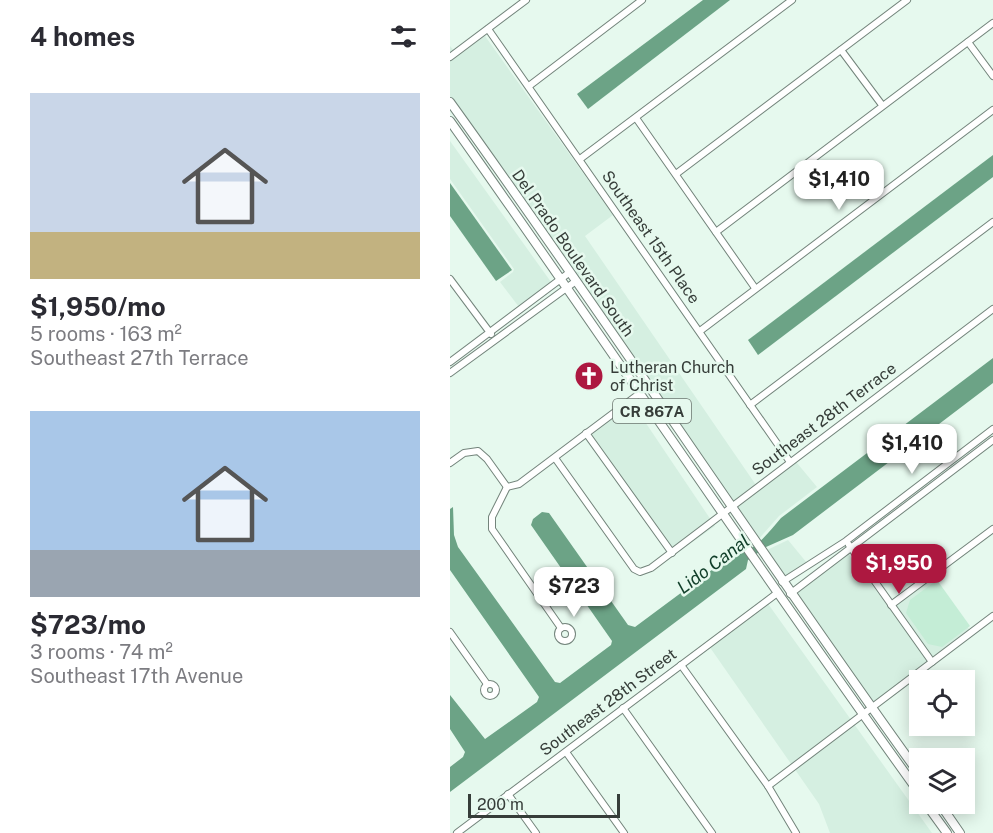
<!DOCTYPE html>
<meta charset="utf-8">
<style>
body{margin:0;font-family:"Public Sans",sans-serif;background:#f7f7f7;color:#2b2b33;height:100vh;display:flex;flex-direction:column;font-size:22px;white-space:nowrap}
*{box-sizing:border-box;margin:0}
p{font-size:20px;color:#7c7c81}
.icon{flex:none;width:33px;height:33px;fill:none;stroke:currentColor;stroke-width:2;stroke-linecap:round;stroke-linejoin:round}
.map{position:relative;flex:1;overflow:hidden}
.panel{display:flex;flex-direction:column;background:#fff;width:450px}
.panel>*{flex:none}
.fabs{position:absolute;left:459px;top:670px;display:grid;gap:12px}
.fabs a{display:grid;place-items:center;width:66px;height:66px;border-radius:0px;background:#fff;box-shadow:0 3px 15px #0003;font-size:30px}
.scale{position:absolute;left:18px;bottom:15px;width:152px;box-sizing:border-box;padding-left:6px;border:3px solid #363d39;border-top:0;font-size:16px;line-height:21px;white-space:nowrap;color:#363d39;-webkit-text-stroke:4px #e6f9ee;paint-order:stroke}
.price{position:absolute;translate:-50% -51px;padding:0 14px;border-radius:12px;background:#fff;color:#222;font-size:20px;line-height:39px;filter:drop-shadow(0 2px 3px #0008)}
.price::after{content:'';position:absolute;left:50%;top:36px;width:18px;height:14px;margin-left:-9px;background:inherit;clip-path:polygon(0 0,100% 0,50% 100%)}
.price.on{background:#ad1840;color:#fff}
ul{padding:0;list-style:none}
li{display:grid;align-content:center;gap:12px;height:318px;padding:0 30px}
li span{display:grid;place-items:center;height:186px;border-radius:0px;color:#555}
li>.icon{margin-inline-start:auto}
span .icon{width:108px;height:108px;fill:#fffc;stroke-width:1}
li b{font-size:26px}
h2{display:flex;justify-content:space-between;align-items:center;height:72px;padding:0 30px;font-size:26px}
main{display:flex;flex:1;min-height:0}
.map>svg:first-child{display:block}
.built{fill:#d5efe1}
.green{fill:#c4edd6}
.water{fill:#6ca386}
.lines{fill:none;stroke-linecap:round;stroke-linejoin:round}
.minor-casing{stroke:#73847b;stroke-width:8}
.major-casing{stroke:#73847b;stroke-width:10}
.minor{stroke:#fff;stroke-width:6}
.major{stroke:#fff;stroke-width:8}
.labels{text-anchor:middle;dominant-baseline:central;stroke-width:5;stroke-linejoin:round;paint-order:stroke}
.shield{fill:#e6f9ee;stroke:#6b756f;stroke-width:1.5}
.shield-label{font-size:15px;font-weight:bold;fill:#363d39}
.street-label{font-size:16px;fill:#363d39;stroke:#e6f9ee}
.poi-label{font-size:16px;fill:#363d39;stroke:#e6f9ee;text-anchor:start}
.water-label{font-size:18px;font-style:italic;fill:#103e29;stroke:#e6f9ee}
</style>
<main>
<section class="panel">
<h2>4 homes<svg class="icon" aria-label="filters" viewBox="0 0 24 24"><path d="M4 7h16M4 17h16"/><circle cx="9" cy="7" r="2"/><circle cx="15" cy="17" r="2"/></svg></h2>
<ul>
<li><span style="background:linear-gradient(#c9d6e8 75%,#c2b280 0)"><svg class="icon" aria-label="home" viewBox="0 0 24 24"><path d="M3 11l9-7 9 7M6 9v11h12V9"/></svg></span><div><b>$1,950/mo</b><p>5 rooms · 163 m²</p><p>Southeast 27th Terrace</p></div></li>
<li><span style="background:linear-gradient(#a9c7e8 75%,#9aa5b1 0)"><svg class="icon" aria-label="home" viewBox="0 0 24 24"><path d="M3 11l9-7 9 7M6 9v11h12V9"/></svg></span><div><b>$723/mo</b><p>3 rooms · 74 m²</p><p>Southeast 17th Avenue</p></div></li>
</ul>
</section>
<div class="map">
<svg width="543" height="833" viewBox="0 0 543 833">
<rect width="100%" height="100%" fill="#e6f9ee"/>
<g class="built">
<path d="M 35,36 L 163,215 L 135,236 L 308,488 L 342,457 L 367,487 L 329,516 L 307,541 L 0,97 L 0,46 L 8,55 Z"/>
<path d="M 0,141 L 101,282 L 69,307 L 50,282 L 63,272 L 64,269 L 0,179 Z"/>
<path d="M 181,401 L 265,526 L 221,557 L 132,435 Z"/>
<path d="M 338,540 L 357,563 L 333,578 L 315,551 Z"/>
<path d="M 398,553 L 440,609 L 480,580 L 523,634 L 425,707 L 345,595 Z"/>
<path d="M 316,601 L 482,833 L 380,833 L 369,804 L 259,646 Z"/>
</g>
<path class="green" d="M 487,580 L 520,626 L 492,647 L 478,644 L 456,613 L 460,600 Z"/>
<g class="water">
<path d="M 253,0 L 280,0 L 138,109 L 127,94 Z"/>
<path d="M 543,155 L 543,177 L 308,355 L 298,340 Z"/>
<path d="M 0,183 L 62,270 L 46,281 L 0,216 Z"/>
<path d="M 543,358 L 543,383 L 343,535 L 316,547 L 298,560 L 296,569 L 0,792 L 0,767 L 13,757 L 15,752 L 0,729 L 0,695 L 35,739 L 87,702 L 89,697 L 0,570 L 0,509 L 3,507 L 4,535 L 8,547 L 105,682 L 110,683 L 161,645 L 162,641 L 81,525 L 83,519 L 92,512 L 99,513 L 178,625 L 185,627 L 282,555 C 304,553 317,534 331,518 Z"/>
</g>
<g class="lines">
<g class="minor-casing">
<g id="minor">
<path d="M 38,29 L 340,462"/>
<path d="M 518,42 L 543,76"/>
<path d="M 391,50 L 432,105"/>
<path d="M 0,57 L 76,0"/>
<path d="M 79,86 L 192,0"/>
<path d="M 186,118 L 305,288"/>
<path d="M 130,159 L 342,0"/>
<path d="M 226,174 L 457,0"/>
<path d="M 266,232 L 543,23"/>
<path d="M 0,279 L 41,334"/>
<path d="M 250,331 L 543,110"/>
<path d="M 0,362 L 120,272"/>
<path d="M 0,373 L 126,281"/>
<path d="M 300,405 L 543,222"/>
<path d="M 136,433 L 222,553"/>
<path d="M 105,458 L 184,569 L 190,572 L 201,568 L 543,309"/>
<path d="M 0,463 L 14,453 L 28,451 L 37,459 L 57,487"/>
<path d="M 57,487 L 42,517 L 42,529 L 111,628"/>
<path d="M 57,487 L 69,484 L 189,394"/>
<path d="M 399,545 L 482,662"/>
<path d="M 332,582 L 396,541 L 543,429"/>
<path d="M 340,594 L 543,440"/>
<path d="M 441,605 L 543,529"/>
<circle cx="115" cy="634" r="7"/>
<path d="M 0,632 L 37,684"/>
<path d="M 231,665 L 318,786 L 346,833"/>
<circle cx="40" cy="690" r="6"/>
<path d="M 173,708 L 262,833"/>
<path d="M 116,752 L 174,833"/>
<path d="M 318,786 L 543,616"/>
<path d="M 58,794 L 86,833"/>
<path d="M 7,833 L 326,594"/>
</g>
</g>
<g class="major-casing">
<g id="major">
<path d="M 0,102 C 160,324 310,553 470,775"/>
<path d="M 0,121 C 158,344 310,572 470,794"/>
<path d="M 476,804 L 497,833"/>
<path d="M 490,804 L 510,833"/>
</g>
</g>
<use href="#minor" class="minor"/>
<use href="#major" class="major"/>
</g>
<defs>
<g id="church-disc" transform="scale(1.5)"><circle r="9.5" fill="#ad1840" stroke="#e6f9ee"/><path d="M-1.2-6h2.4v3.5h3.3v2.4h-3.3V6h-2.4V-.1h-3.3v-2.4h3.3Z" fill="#fff"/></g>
</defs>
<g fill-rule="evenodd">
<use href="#church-disc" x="139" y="376"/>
</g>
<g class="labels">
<rect class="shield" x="163" y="399" width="78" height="24" rx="4.5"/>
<g class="shield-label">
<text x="202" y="411">CR 867A</text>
</g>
<g class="street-label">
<text transform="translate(201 237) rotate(55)">Southeast 15th Place</text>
<text transform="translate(123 253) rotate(55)">Del Prado Boulevard South</text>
<text transform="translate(374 419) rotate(-37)">Southeast 28th Terrace</text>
<text transform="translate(158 702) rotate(-37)">Southeast 28th Street</text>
</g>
<g class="poi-label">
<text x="160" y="367">Lutheran Church<tspan x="160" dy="18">of Christ</tspan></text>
</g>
<g class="water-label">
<text transform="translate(263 564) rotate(-37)">Lido Canal</text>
</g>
</g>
</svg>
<div class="fabs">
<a><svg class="icon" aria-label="locate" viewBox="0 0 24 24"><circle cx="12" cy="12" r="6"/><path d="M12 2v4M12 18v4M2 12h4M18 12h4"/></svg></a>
<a><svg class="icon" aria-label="layers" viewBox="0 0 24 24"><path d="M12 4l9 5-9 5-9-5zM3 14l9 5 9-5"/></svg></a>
</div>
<div class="scale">200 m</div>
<b class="price" style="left:389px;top:211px">$1,410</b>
<b class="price" style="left:462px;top:475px">$1,410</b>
<b class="price on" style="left:449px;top:595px">$1,950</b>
<b class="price" style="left:124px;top:618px">$723</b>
</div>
</main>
